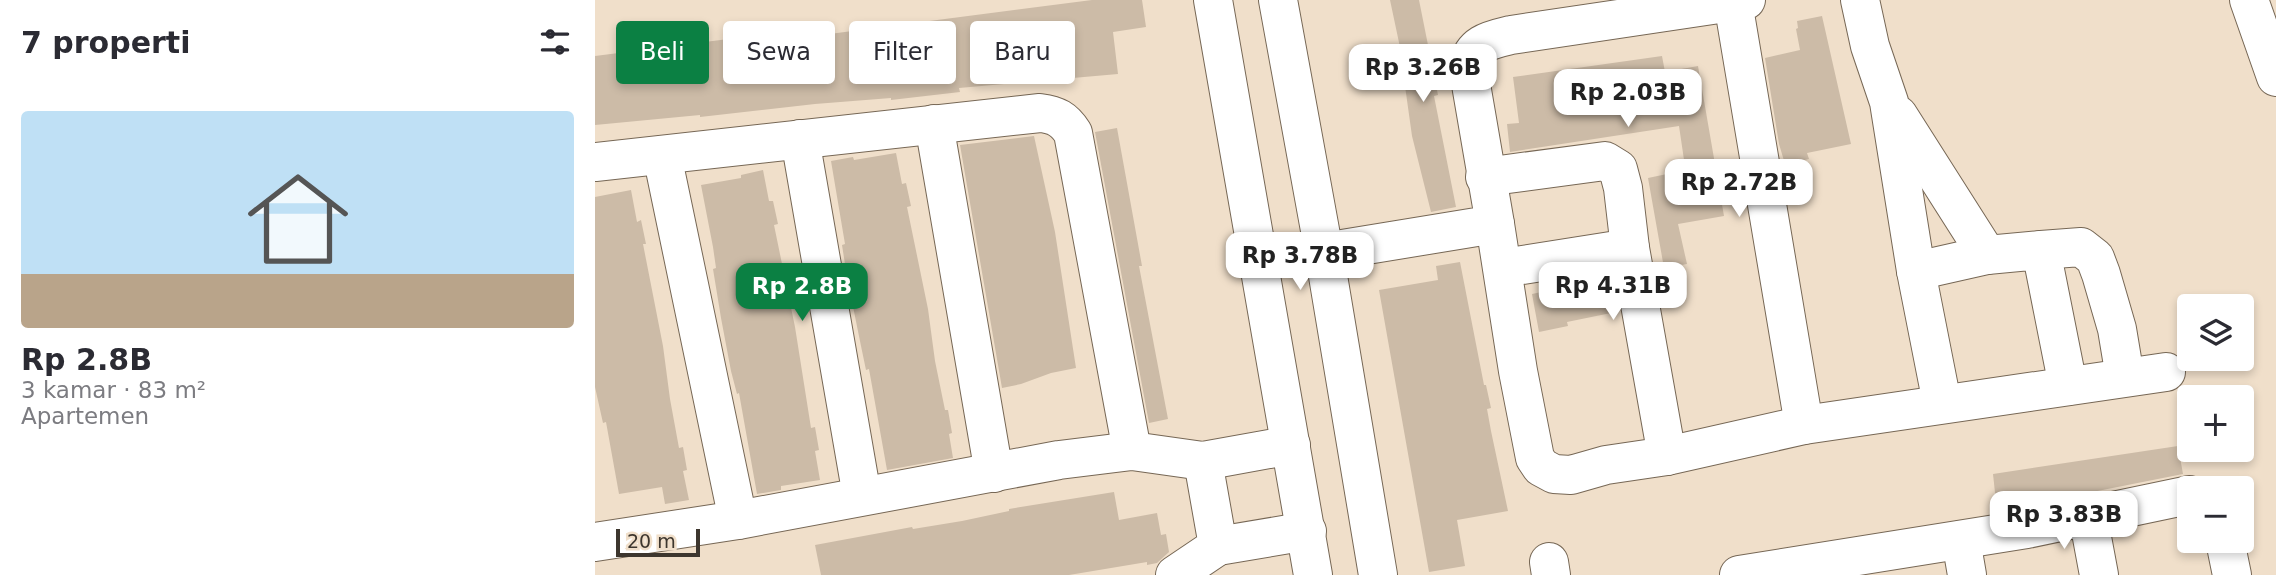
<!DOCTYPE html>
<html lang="id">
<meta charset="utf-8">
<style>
body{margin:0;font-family:"DejaVu Sans",sans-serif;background:#f7f7f7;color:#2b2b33;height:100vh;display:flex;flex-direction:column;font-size:26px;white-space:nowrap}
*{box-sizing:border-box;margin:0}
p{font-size:23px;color:#7c7c81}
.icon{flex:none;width:38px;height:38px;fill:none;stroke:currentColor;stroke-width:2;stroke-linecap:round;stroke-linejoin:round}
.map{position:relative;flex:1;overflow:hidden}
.drawer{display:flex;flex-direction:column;background:#fff;width:595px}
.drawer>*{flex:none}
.guide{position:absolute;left:21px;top:21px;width:665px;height:63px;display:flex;gap:14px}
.tools{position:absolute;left:1582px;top:294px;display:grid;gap:14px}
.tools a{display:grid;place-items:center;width:77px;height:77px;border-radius:7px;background:#fff;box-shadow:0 4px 10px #0003;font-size:35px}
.scale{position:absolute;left:21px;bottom:18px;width:84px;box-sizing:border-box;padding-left:7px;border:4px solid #3d362e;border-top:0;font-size:19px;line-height:24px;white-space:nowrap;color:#3d362e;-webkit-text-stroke:5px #f0dfca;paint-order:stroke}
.price{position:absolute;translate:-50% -60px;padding:0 16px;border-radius:14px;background:#fff;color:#222;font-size:23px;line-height:46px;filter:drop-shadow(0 2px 4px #0008)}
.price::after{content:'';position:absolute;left:50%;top:42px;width:21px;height:16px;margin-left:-10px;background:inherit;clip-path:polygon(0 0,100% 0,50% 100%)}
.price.selected{background:#0b8043;color:#fff}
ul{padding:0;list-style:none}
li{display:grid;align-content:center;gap:14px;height:371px;padding:0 21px}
li span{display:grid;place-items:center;height:217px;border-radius:7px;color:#555}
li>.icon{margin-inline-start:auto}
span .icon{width:126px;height:126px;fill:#fffc;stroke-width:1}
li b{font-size:30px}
h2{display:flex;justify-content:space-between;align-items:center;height:84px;padding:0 21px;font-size:30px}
.tag{padding:0 24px;border-radius:7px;background:#fff;box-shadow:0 4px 10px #0003;font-size:24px;line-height:63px}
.tag.selected{background:#0b8043;color:#fff}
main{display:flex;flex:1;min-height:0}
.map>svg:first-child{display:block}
.building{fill:#ccbba7}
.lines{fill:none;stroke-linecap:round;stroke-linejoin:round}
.minor-casing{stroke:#766755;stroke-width:40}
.minor{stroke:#fff;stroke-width:38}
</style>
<main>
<section class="drawer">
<h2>7 properti<svg class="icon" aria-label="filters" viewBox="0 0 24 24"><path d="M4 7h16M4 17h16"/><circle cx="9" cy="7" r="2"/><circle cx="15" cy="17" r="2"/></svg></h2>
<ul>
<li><span style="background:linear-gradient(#bfe0f5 75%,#b9a48a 0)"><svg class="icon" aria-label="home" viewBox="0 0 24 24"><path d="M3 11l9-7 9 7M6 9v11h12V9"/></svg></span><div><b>Rp 2.8B</b><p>3 kamar · 83 m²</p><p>Apartemen</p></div></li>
</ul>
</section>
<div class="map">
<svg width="1681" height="575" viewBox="0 0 1681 575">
<rect width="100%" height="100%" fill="#f0dfca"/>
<g class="building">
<path d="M 497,0 L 547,0 L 551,27 L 518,32 L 523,74 L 364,88 L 365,92 L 296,100 L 296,98 L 220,104 L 105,117 L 105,115 L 0,125 L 0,56 L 157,36 L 158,44 Z"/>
<path d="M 795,0 L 824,0 L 843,95 L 839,96 L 861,207 L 836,212 L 817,136 L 810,86 L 813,85 Z"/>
<path d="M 1227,16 L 1256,144 L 1212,153 L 1214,159 L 1190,164 L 1184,144 L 1170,58 L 1205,50 L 1201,29 L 1203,28 L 1202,21 Z"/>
<path d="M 1067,56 L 1070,72 L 1103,66 L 1129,216 L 1083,224 L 1092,264 L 1069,268 L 1053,178 L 1072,174 L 1074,184 L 1092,180 L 1084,126 L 915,152 L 912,124 L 924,123 L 918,77 Z"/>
<path d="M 522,128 L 547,266 L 544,266 L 573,419 L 554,423 L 500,132 Z"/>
<path d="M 439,136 L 460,232 L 481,368 L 456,373 L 426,384 L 407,388 L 365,145 Z"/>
<path d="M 301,153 L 307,184 L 311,183 L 316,206 L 312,207 L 333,309 L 340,361 L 350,410 L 353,410 L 357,433 L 354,434 L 358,458 L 292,470 L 274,369 L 271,370 L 266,346 L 252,277 L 247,245 L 250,244 L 236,161 L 258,157 L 259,160 Z"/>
<path d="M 168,170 L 174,201 L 178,201 L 183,224 L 179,225 L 200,327 L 216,428 L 220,427 L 224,450 L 220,451 L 225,480 L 186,486 L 186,490 L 162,494 L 144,393 L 142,394 L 136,371 L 126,318 L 118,269 L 121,268 L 118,247 L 106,185 L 146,178 L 146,175 Z"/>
<path d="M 36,190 L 42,222 L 46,220 L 51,244 L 48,244 L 68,346 L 75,399 L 84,448 L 88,447 L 92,470 L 88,471 L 94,500 L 70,504 L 67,487 L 24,494 L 11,422 L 8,423 L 0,387 L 0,197 Z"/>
<path d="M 865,262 L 889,385 L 891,385 L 896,408 L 892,409 L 896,431 L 913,511 L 862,520 L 870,566 L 834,572 L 784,290 L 843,280 L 841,266 Z"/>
<path d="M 1008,276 L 1016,313 L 972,322 L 973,326 L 944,332 L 937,294 L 975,286 L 975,283 Z"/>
<path d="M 1583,446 L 1588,474 L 1402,511 L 1398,474 Z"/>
<path d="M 519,492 L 524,520 L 562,513 L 566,535 L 571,534 L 574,552 L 562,563 L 552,565 L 552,562 L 474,575 L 226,575 L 220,545 L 317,527 L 318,529 L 367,521 L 414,511 L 414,509 Z"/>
</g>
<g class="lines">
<g class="minor-casing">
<g id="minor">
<path d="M 618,0 L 718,575"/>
<path d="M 683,0 L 729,252 L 783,575"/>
<path d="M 1265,0 L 1275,46 L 1294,102 L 1321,271 L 1347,403"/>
<path d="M 1654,0 L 1681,77"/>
<path d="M 1138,2 L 1209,425"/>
<path d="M 1303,115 L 1392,255"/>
<path d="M 339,124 L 399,473"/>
<path d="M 205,139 L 267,496"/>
<path d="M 67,155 L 143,520"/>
<path d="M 0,162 L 445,113 C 461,115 469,119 478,133 L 537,451"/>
<path d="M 890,177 L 1010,161 L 1023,169 L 1028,188 L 1035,248"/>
<path d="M 900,224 L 923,371 L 940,458 L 946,467 L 959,474 L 976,475 L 1011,465 L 1072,456 L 1209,425 L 1571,372"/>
<path d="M 1446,250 L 1486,247 L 1500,258 L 1506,274 L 1522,329 L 1530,377"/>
<path d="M 729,252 L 900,224 L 873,67 C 877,43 895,40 916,35 L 1151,0"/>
<path d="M 908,268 L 1035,248 L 1072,456"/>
<path d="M 1321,271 L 1392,255 L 1446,250 L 1473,386"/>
<path d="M 1493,516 L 1504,575"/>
<path d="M 1366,540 L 1372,575"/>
<path d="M 1630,541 L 1637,575"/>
<path d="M 0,542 L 143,520 L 464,460 L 537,451 L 608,461 L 696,445"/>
<path d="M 623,546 L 712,531"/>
<path d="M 954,562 L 956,575"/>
<path d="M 580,575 L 623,546 L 608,461"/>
<path d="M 1144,575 L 1432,529 L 1594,495"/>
</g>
</g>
<use href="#minor" class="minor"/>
</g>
</svg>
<div class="tools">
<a><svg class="icon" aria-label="layers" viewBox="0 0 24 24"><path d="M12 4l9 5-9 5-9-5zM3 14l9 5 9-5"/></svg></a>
<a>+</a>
<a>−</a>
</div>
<div class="scale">20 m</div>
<b class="price" style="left:828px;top:104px">Rp 3.26B</b>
<b class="price" style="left:1033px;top:129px">Rp 2.03B</b>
<b class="price" style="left:1144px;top:219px">Rp 2.72B</b>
<b class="price" style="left:705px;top:292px">Rp 3.78B</b>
<b class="price" style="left:1018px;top:322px">Rp 4.31B</b>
<b class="price selected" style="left:207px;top:323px">Rp 2.8B</b>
<b class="price" style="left:1469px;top:551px">Rp 3.83B</b>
<div class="guide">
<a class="tag selected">Beli</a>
<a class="tag">Sewa</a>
<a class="tag">Filter</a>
<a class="tag">Baru</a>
</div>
</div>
</main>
